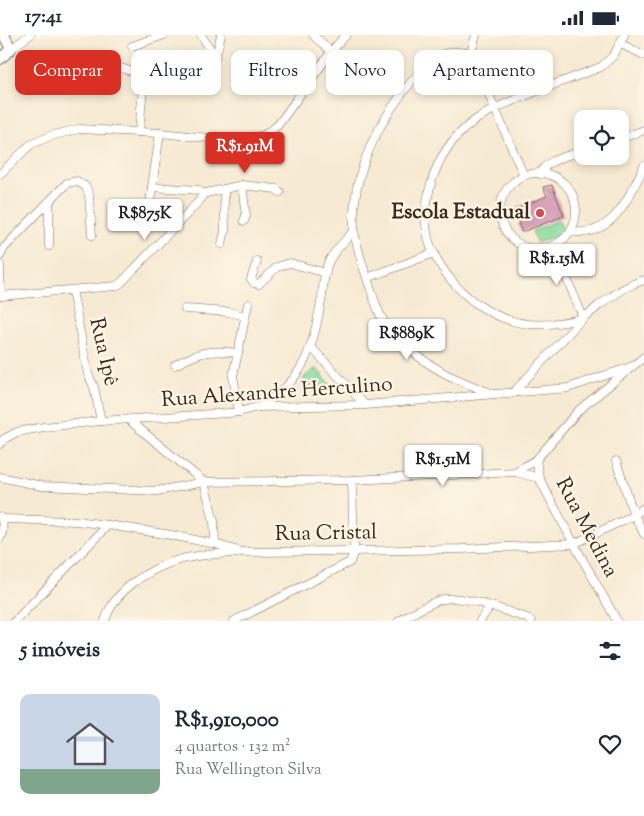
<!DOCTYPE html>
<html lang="pt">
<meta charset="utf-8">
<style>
body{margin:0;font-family:"Sorts Mill Goudy",serif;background:#f2f2f3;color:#1f2937;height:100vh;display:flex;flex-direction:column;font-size:19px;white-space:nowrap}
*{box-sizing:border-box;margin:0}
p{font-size:16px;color:#747a83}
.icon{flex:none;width:28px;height:28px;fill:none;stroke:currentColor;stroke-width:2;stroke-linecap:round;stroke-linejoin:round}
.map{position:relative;height:586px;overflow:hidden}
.side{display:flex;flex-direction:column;background:#fff;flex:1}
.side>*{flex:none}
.guide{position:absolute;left:15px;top:15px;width:615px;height:45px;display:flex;gap:10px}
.tools{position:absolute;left:574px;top:75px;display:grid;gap:10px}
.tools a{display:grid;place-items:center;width:55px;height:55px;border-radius:10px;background:#fff;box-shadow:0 2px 8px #0003;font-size:25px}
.price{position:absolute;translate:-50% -42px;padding:0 11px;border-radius:5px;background:#fff;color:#222;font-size:16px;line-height:32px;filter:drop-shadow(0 1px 2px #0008)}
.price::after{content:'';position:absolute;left:50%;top:30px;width:15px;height:11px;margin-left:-8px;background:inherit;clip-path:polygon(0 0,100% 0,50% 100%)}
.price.active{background:#d93025;color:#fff}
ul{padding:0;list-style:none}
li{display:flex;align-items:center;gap:15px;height:125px;padding:0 20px}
li span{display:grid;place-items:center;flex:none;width:140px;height:100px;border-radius:10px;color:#555}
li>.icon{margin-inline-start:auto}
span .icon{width:60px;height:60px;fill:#fffc;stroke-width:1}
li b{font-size:21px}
h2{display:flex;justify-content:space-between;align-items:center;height:60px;padding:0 20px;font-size:21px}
.chip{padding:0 18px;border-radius:10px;background:#fff;box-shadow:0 2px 8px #0003;font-size:18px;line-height:45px}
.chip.active{background:#d93025;color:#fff}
.status{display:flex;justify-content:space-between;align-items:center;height:35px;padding:0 25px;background:#fff;direction:ltr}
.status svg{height:14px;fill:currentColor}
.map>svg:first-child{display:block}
.green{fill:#82da9e;stroke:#5e825e}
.building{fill:#d095b1}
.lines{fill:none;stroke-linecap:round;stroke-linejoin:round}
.minor-casing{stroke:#7d6d5d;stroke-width:9}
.tertiary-casing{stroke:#7d6d5d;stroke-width:12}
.minor{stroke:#fff;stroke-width:8}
.tertiary{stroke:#fff;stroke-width:10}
.poi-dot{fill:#d1495b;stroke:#fcf5e5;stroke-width:2}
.labels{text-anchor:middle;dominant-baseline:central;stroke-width:5;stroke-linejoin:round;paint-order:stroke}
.poi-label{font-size:21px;font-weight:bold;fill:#3b2a1e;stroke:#fcf5e5;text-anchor:end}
.street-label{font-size:21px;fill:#3b2a1e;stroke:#fcf5e5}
</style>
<div class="status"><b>17:41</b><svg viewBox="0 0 49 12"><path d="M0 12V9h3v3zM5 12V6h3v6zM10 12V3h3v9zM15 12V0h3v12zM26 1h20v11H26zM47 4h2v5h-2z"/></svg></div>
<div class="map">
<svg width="644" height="586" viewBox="0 0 644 586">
<rect width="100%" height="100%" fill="#fcf5e5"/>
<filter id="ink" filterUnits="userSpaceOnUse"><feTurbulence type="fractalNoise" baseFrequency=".02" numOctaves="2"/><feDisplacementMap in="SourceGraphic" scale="10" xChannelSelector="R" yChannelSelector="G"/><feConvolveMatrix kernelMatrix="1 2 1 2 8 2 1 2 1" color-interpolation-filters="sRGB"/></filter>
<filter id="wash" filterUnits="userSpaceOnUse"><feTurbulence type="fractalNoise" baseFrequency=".0096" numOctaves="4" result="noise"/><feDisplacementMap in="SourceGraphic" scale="20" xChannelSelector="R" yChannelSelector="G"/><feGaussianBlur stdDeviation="1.12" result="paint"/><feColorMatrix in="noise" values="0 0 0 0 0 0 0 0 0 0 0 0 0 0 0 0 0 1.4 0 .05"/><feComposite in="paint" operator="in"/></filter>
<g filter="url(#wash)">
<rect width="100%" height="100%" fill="#f7ead3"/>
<g class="green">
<path d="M 559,185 L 564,198 L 537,208 L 532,196 Z"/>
<path d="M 316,333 L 332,352 L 318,362 L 303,343 Z"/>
</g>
<g id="blocks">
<path class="building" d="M 552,150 L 564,181 L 522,197 L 518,189 L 520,188 L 515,174 L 547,161 L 543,152 Z"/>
</g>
</g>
<g filter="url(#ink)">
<use href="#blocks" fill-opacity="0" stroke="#7d6d5d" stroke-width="1"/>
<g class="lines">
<g class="minor-casing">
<g id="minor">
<path d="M 201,0 L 215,21"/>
<path d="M 313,0 L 331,17"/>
<path d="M 476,0 L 471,18 L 524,141"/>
<path d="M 624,0 L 614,20 L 601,32 C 580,40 558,48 537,56 C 510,67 482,76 461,97 C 432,125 415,181 434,219 C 458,265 505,297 557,288 C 565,287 576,286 583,282 C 588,280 594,275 598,271 C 613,261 626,250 644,245"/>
<path d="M 621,9 L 644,20"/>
<path d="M 132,11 L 164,0"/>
<path d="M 11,14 L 30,0"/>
<path d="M 471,18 C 465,18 458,16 452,17 C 431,21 415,42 403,57 C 373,97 351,143 354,194 C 356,211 363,232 369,249 C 375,267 380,285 393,300 C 397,304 403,308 407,312 C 437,338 458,345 493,359"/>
<path d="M 58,27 L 114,31 L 144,40 L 199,39 C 216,34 217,15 221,0"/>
<path d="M 139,97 L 144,40"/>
<path d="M 620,104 L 644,95"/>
<circle cx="538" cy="176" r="38"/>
<path d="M 0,139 L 30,110 L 50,101 L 79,94 L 160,98 L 239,106 L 264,100 L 278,90 L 331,17 L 346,0"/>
<path d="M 540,139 C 546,124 569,121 582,116"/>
<path d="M 242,150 L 246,181 L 244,186"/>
<path d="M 202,159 L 242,150 L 276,154 L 280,157"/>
<path d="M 49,167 L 49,211"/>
<path d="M 147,191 L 152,152"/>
<path d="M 571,196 C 612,205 630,160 644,131"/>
<path d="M 222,209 L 225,195 L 224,154"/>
<path d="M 553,211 L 583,282"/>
<path d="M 0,221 L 4,213 L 67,148 L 77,146 L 86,152 L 89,160 L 92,200"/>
<path d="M 257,226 L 251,244 L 254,248 L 259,249 L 277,232 L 290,228 L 326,238"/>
<path d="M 0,230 L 1,261"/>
<path d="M 367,243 L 434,218"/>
<path d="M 72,255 L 88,339 L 94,352 L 101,386"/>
<path d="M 0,261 L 116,251 L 121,248 L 201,164 L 202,159 L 199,155 L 152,152 L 160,98"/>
<path d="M 185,274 L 229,277 L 245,281"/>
<path d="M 311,312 L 365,370"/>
<path d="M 175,330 C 199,317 210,314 238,318"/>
<path d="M 513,358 L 583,283"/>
<path d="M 260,371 C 306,346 313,310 322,262 C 323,252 324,238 328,228 C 334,215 345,206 354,196"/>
<path d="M 239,377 L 233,341 L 248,269"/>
<path d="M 129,385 L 204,447 L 214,486 L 215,509"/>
<path d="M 0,409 L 4,404 L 17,397 L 44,392 L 101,386 L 228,378 L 239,377 L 257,372 L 365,370 L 568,353 L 633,331 L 644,322"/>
<path d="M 536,425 L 539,443"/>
<path d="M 616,426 L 634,480 L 644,499"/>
<path d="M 515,437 L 539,443 L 574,509 L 617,586"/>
<path d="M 0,442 L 42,451 L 157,456 L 204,447 L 352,445 L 515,437 L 536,425 L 579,375 L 633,331"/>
<path d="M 0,482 L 2,484 C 3,490 4,497 0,503"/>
<path d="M 2,484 L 76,486 L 108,490 L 171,500 L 215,509 L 242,517 L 354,516 L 461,514 L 574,509 L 634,480 L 644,473"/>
<path d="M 15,586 L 108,490"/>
<path d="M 105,586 C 113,557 145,537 172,527 C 192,520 216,519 237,518"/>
<path d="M 234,586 L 350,527 L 354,516 L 352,445"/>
<path d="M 399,586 C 410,580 434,565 444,564 C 466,560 505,576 527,583 L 531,586"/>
<path d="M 480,586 L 490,571"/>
</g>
</g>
<g class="tertiary-casing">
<path id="tertiary" d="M 0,24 L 11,14 L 4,0"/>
</g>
<use href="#minor" class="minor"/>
<use href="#tertiary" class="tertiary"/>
</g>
</g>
<circle class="poi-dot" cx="540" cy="178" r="5"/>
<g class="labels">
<g class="poi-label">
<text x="530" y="178">Escola Estadual</text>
</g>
<g class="street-label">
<text transform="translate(103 317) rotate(77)">Rua Ipê</text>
<text transform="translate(277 358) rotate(-4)">Rua Alexandre Herculino</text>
<text transform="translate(586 493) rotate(62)">Rua Medina</text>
<text transform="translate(326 499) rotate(-1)">Rua Cristal</text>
</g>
</g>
</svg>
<div class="tools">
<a><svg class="icon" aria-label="locate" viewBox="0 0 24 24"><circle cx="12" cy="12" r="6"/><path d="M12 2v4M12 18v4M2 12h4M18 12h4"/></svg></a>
</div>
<b class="price active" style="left:245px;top:139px">R$1.91M</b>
<b class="price" style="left:145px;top:206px">R$875K</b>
<b class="price" style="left:557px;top:251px">R$1.15M</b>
<b class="price" style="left:407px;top:326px">R$889K</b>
<b class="price" style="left:443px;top:452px">R$1.51M</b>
<div class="guide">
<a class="chip active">Comprar</a>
<a class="chip">Alugar</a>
<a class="chip">Filtros</a>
<a class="chip">Novo</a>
<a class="chip">Apartamento</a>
</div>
</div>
<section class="side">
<h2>5 imóveis<svg class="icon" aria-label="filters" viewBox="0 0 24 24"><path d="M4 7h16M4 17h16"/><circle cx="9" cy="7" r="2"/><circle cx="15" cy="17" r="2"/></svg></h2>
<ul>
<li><span style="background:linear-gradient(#c9d6e8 75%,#7fa58c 0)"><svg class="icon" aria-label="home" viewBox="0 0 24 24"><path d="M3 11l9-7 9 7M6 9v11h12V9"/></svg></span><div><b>R$1,910,000</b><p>4 quartos · 132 m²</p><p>Rua Wellington Silva</p></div><svg class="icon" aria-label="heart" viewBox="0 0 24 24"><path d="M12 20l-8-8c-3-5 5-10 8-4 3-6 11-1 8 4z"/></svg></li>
</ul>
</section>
